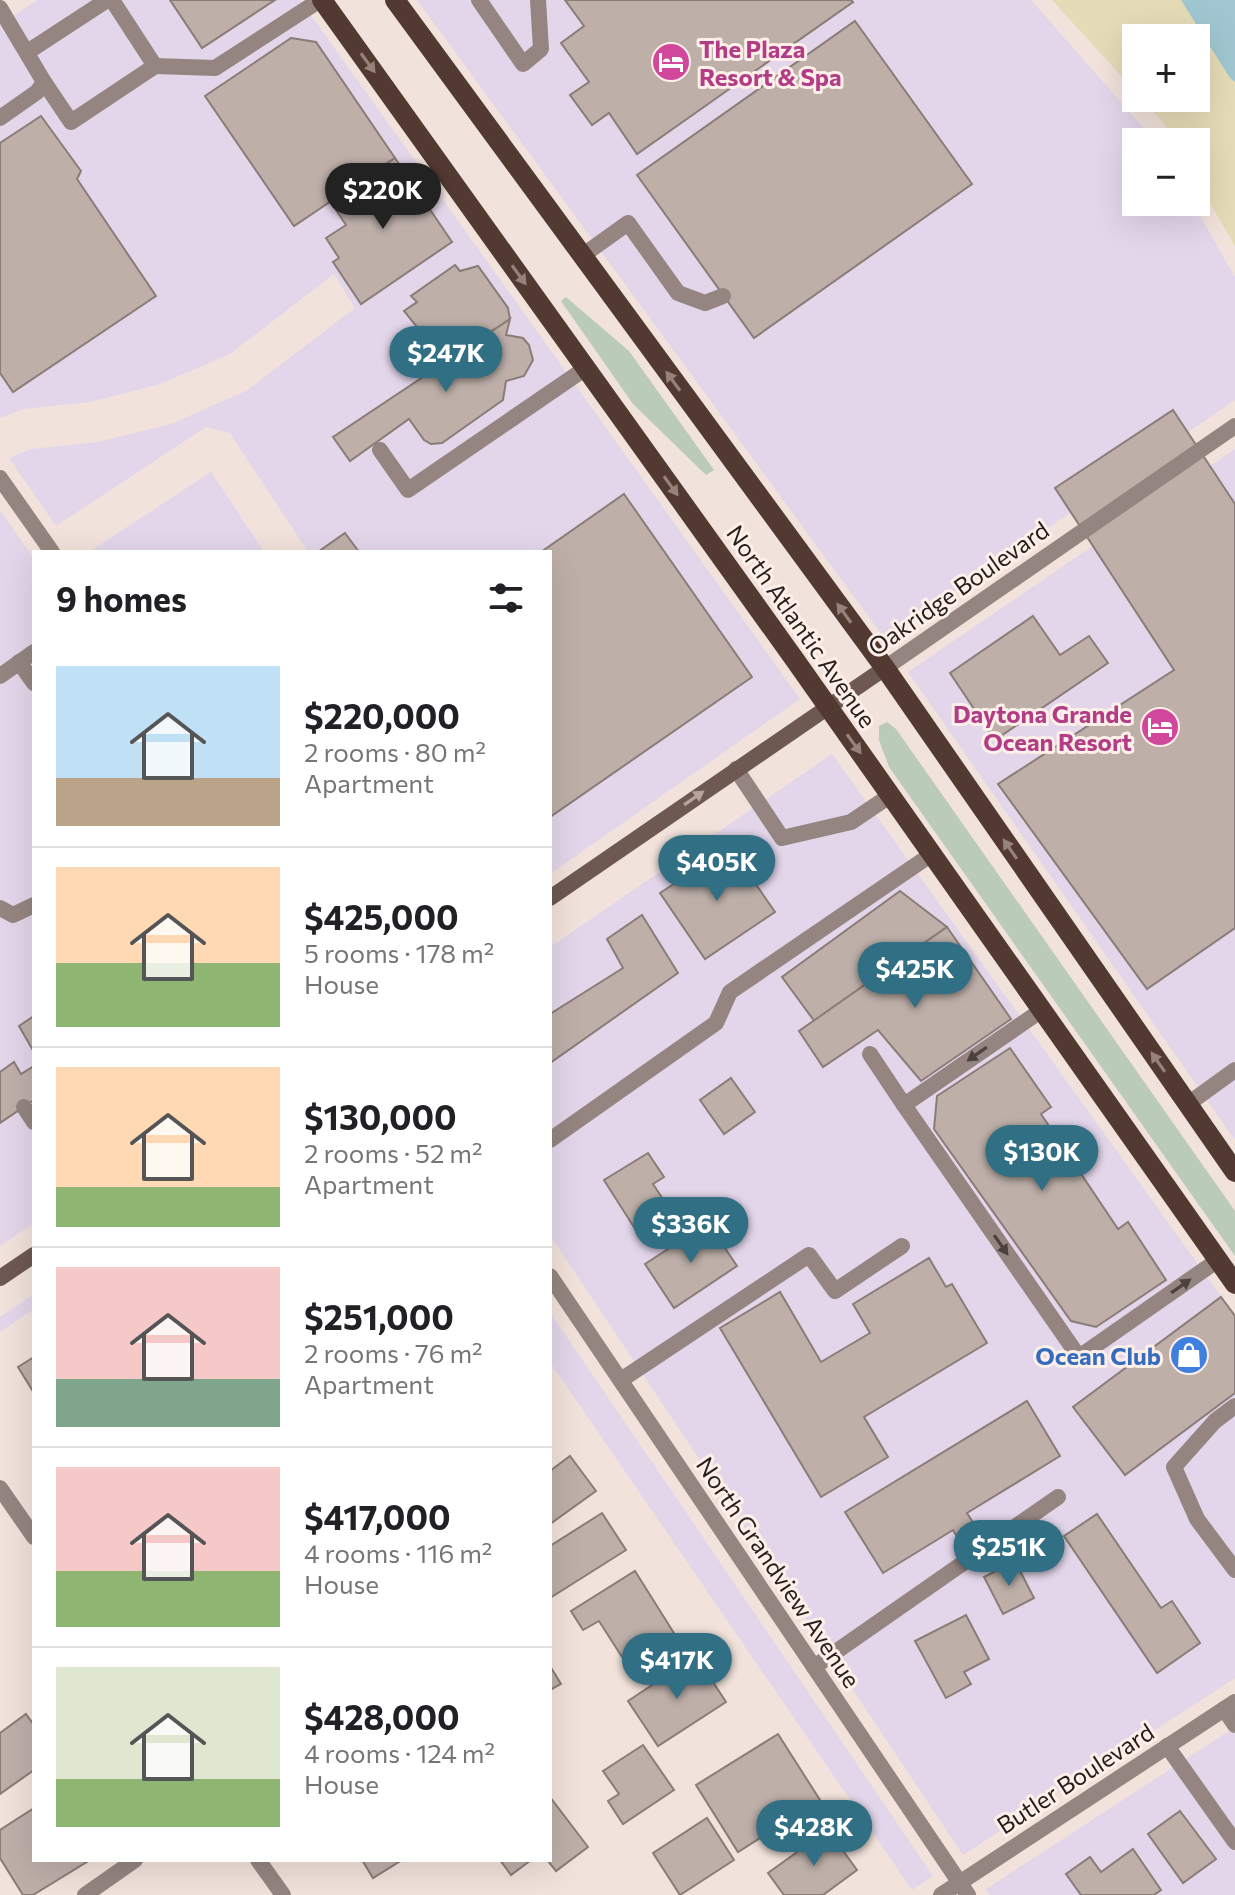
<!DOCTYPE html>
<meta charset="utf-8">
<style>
body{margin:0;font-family:Commissioner,sans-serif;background:#f2f2f2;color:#202124;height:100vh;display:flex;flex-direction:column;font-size:30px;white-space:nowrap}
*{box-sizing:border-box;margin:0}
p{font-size:26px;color:#757577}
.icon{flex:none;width:44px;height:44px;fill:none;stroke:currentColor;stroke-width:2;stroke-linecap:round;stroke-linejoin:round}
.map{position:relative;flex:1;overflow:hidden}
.drawer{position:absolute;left:32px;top:550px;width:520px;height:1312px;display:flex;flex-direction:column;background:#fff;border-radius:0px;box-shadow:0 8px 32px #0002}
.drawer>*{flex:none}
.controls{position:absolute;left:1122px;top:24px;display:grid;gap:16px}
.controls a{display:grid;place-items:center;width:88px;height:88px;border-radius:0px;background:#fff;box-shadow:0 8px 32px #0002;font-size:40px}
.price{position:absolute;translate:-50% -68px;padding:0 18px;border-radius:28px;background:#306f84;color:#fff;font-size:26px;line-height:52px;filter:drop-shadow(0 2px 4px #0008)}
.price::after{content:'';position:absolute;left:50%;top:48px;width:24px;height:18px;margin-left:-12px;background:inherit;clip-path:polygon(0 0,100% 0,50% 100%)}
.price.selected{background:#222;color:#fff}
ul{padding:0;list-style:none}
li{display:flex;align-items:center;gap:24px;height:200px;padding:0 24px}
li+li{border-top:2px solid #e0e0e0}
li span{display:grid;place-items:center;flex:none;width:224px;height:160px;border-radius:0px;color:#555}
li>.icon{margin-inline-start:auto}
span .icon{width:96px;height:96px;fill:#fffc;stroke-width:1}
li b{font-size:34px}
h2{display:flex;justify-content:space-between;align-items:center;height:96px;padding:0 24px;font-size:34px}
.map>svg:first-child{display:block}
.commercial{fill:#e3d6ea}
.green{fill:#bacbb9}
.sand{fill:#e5dcb7}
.water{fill:#a0c7d1}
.building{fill:#beafa9;stroke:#8a7c76;stroke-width:2}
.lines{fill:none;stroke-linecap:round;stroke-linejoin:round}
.service{stroke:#948580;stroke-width:16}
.minor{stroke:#948580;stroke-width:16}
.secondary{stroke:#6d5852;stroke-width:16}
.primary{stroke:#523931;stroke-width:20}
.oneway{fill:#97827a}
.oneway2{fill:#b6a49d}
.oneway3{fill:#4b423f}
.labels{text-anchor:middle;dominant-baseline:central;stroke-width:6;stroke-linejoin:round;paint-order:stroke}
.hotel-label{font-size:24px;font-weight:bold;fill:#b23c85;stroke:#feefe8;text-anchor:start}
.street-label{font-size:24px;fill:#241e1c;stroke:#feefe8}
.shop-label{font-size:24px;font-weight:bold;fill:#366cbe;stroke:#feefe8;text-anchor:end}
</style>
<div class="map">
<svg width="1235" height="1895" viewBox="0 0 1235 1895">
<rect width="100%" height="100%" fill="#f1e2db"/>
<g class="commercial">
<path d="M 37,0 L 300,0 L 800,699 L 550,874 L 550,552 L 308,552 L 230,433 L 206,427 L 56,526 L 9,458 L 31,449 L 98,442 L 171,424 L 246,391 L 355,308 L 334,274 L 230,354 L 160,384 L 90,402 L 23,409 L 0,418 L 0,25 Z"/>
<path d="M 417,0 L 1031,0 L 1156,142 L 1136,142 L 1136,202 L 1192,202 L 1235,277 L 1235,400 L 885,639 Z"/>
<path d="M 1235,449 L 1235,1140 L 908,672 Z"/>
<path d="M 211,472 L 264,552 L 89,552 Z"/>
<path d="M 0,510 L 34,559 L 34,1223 L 0,1246 Z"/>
<path d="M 832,754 L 1235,1316 L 1235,1678 L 963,1855 L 550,1235 L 550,947 Z"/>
<path d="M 34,1294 L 34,1309 L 0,1332 L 0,1317 Z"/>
<path d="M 550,1312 L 933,1876 L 912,1890 L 550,1362 Z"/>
<path d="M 1235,1727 L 1235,1895 L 990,1895 L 986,1889 Z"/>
</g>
<g class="green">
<path d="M 566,297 L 629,351 L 714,470 L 706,475 L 633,404 L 561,301 Z"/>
<path d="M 887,722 L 896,729 L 1235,1211 L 1235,1256 L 889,767 L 879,740 L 879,726 Z"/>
</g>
<path class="sand" d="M 1052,0 L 1235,0 L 1235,246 L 1196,179 L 1196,142 L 1175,142 L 1163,122 L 1141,98 L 1196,98 L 1196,38 L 1136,38 L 1136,92 Z"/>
<path class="water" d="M 1181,0 L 1235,0 L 1235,82 L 1230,78 Z"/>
<g class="building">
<path d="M 170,0 L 275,0 L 202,48 Z"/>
<path d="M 565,0 L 851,0 L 853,2 L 637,154 L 609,113 L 592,125 L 570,95 L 589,82 L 561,43 L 584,26 Z"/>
<path d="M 855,21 L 972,184 L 754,338 L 637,175 Z"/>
<path d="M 291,38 L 316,42 L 395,158 L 294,226 L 205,96 Z"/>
<path d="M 41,116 L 81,171 L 77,179 L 156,296 L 13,392 L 0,373 L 0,143 Z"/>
<path d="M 395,158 L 452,242 L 361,304 L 333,262 L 339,258 L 326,238 L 346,225 L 330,201 Z"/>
<path d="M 455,265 L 460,271 L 478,266 L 508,308 L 510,319 L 446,363 L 404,311 L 417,302 L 411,296 Z"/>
<path d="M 510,319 L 506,335 L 523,338 L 529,345 L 533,360 L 524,376 L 506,381 L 503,400 L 442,443 L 431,444 L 424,440 L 409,419 L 350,461 L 333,437 Z"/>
<path d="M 1173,410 L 1235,504 L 1235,928 L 1147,989 L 998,784 L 1174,670 L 1055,488 Z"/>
<path d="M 624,494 L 752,677 L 550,817 L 550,552 L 541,552 Z"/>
<path d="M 345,533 L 359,552 L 318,552 Z"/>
<path d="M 1033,616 L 1060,655 L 1089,636 L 1108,663 L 995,740 L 950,673 Z"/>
<path d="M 730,847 L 775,912 L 705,959 L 660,893 Z"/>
<path d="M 900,891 L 947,927 L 815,1022 L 782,977 Z"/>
<path d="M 642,915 L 678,973 L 550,1063 L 550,1014 L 623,968 L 607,939 Z"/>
<path d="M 947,927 L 1011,1019 L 921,1081 L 878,1030 L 823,1067 L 799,1031 Z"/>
<path d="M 34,1016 L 34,1052 L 19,1026 Z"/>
<path d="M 1010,1048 L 1051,1107 L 1041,1114 L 1118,1229 L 1128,1222 L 1166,1280 L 1096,1327 L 1071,1321 L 934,1129 L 937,1096 Z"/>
<path d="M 14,1062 L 21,1074 L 34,1066 L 34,1100 L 0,1123 L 0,1072 Z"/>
<path d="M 731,1078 L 755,1112 L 724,1134 L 700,1100 Z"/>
<path d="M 648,1153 L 664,1177 L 653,1184 L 678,1222 L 644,1243 L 604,1180 Z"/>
<path d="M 708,1223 L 737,1266 L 674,1308 L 645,1264 Z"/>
<path d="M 929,1258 L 946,1287 L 952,1284 L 987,1343 L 864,1417 L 888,1457 L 821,1497 L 720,1328 L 780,1292 L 821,1362 L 870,1333 L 853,1304 Z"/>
<path d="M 1221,1297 L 1235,1316 L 1235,1393 L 1125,1475 L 1073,1407 Z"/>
<path d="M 34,1357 L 34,1393 L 18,1367 Z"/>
<path d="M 1027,1401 L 1060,1456 L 967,1513 L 981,1535 L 963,1546 L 953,1530 L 883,1573 L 845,1512 Z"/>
<path d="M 570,1456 L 596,1491 L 550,1524 L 550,1471 Z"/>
<path d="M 602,1513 L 626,1550 L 550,1598 L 550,1546 Z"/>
<path d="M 1097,1514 L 1161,1608 L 1172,1601 L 1200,1643 L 1157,1673 L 1064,1536 Z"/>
<path d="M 1015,1561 L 1034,1598 L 1003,1614 L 984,1577 Z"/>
<path d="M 635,1571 L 677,1638 L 629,1668 L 599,1621 L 583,1630 L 571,1611 Z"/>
<path d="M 966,1615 L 989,1659 L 964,1672 L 971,1684 L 946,1698 L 915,1641 Z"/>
<path d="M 696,1656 L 726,1702 L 658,1746 L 628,1701 Z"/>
<path d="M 550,1666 L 561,1684 L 550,1690 Z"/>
<path d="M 26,1714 L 34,1725 L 34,1770 L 0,1794 L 0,1733 Z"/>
<path d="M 778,1734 L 820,1800 L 738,1852 L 696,1785 Z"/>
<path d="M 643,1745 L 674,1790 L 623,1824 L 608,1801 L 619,1794 L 603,1771 Z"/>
<path d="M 550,1797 L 588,1847 L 556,1871 L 547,1860 Z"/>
<path d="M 34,1808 L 34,1860 L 90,1860 L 33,1895 L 23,1895 L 0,1858 L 0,1830 Z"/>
<path d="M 1180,1811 L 1216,1859 L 1183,1883 L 1148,1834 Z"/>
<path d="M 707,1818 L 734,1860 L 680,1895 L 653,1853 Z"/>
<path d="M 828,1830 L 857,1870 L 823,1895 L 784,1895 L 768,1873 Z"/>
<path d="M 1133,1849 L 1161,1890 L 1154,1895 L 1081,1895 L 1066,1874 L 1090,1857 L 1101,1872 Z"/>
<path d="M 362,1860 L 402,1860 L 373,1878 Z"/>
<path d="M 500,1860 L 531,1860 L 511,1875 Z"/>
</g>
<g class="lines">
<g class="service">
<path d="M 479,0 L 523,64 L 541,49 L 538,0"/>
<path d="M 0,8 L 44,82 L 37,92 L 0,118"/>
<path d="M 29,51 L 107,0"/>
<path d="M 155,66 L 215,68 L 320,0"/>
<path d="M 44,82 L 71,122 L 155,66 L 112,0"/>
<path d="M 582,256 L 628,223 L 678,293 L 705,303 L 723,296"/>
<path d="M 380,450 L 408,490 L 586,368"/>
<path d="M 19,662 L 34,683"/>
<path d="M 0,676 L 34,652"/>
<path d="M 736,769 L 782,838 L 851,822 L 891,795"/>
<path d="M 0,908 L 13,915 L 34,905"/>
<path d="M 1042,1010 L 904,1105 L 1079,1357 L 1218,1260"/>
<path d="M 870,1054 L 904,1105"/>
<path d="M 1188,1104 L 1235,1070"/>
<path d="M 24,1107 L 34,1122"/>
<path d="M 550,1140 L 716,1023 L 730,992 L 932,854"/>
<path d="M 621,1380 L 809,1255 L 835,1291 L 902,1246"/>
<path d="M 1235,1406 L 1215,1421 L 1174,1467 L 1197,1519 L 1235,1570"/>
<path d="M 814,1667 L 1058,1497"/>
<path d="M 1224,1709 L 1235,1725"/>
<path d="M 1167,1746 L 1235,1842"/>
<path d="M 85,1895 L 135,1860"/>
</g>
<g class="minor">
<path d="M 0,478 L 52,552"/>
<path d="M 885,668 L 1235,426"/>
<path d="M 550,1276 L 968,1895"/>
<path d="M 0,1488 L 34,1537"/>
<path d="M 258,1860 L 283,1895"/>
<path d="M 941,1895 L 1235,1702"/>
</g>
<g class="secondary">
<path d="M 550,898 L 885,668"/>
<path d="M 0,1278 L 34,1255"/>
</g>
<g class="primary">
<path d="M 322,0 L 795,660 L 1235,1284"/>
<path d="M 395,0 L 885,668 L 1235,1172"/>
</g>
</g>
<defs><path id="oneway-solid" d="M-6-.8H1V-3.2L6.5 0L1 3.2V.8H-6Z" transform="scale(2)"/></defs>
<g class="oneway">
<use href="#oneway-solid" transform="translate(368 63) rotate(54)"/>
<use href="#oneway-solid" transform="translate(519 275) rotate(54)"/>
<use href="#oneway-solid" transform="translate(673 381) rotate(-126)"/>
<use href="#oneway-solid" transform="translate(671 486) rotate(54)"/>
<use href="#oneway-solid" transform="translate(844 613) rotate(-126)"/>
<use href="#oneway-solid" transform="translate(854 744) rotate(54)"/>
<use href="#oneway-solid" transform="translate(1010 849) rotate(-125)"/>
<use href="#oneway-solid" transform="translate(1158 1062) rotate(-125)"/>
</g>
<use class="oneway2" href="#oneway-solid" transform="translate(694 798) rotate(-35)"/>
<g class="oneway3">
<use href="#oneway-solid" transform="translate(977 1054) rotate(145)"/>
<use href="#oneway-solid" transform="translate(1001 1245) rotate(55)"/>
<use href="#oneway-solid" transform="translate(1181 1286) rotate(-35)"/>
</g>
<defs>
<g id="hotel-disc" transform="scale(2)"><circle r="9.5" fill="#d1479c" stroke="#feefe8"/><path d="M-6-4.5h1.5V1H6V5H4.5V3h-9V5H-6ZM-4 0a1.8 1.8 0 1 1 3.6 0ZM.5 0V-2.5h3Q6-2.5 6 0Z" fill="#fff"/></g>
<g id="shop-disc" transform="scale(2)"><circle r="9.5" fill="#3f7fe0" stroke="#feefe8"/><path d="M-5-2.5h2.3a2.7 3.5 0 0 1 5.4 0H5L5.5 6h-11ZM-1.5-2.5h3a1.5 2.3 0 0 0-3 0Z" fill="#fff"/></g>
</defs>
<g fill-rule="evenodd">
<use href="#hotel-disc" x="671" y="62"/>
<use href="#hotel-disc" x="1160" y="727"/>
<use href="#shop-disc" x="1189" y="1355"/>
</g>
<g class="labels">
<g class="hotel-label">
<text x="699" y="48">The Plaza<tspan x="699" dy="28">Resort &amp; Spa</tspan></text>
<text x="1132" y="713" text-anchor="end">Daytona Grande<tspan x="1132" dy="28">Ocean Resort</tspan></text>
</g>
<g class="street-label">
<text transform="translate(958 588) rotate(-35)">Oakridge Boulevard</text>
<text transform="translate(802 626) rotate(55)">North Atlantic Avenue</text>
<text transform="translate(779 1572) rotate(56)">North Grandview Avenue</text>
<text transform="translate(1075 1778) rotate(-33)">Butler Boulevard</text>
</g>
<g class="shop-label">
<text x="1161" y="1355">Ocean Club</text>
</g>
</g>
</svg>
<div class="controls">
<a>+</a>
<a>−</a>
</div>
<b class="price selected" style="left:383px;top:231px">$220K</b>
<b class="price" style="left:446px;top:394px">$247K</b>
<b class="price" style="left:717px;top:903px">$405K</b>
<b class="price" style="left:915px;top:1010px">$425K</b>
<b class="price" style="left:1042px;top:1193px">$130K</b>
<b class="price" style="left:691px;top:1265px">$336K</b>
<b class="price" style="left:1009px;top:1588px">$251K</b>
<b class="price" style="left:677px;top:1701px">$417K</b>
<b class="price" style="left:814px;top:1868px">$428K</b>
<section class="drawer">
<h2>9 homes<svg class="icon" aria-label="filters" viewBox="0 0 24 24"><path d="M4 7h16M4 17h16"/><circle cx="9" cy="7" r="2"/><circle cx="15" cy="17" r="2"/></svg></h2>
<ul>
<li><span style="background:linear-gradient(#bfe0f5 70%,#b9a48a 0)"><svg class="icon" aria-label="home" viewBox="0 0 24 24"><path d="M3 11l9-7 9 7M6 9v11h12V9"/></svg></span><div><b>$220,000</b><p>2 rooms · 80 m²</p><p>Apartment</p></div></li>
<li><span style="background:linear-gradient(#ffd9b3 60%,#8fb573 0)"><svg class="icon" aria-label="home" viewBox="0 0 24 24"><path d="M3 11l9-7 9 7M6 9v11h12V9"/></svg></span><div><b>$425,000</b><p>5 rooms · 178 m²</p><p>House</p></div></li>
<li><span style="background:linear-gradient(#ffd9b3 75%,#8fb573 0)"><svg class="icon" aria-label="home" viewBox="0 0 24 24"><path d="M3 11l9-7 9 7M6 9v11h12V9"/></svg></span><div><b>$130,000</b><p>2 rooms · 52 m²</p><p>Apartment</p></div></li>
<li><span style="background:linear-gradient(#f6c9c9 70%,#7fa58c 0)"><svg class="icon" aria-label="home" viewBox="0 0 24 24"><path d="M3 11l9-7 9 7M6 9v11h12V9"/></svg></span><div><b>$251,000</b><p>2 rooms · 76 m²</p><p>Apartment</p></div></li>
<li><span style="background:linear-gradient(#f6c9c9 65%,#8fb573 0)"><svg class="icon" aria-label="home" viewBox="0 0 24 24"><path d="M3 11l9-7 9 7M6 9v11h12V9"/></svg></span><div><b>$417,000</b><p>4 rooms · 116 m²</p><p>House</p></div></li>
<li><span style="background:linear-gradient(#dfe7d0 70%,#8fb573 0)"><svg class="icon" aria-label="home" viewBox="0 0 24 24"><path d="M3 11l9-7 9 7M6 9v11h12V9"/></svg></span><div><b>$428,000</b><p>4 rooms · 124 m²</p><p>House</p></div></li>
</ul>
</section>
</div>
